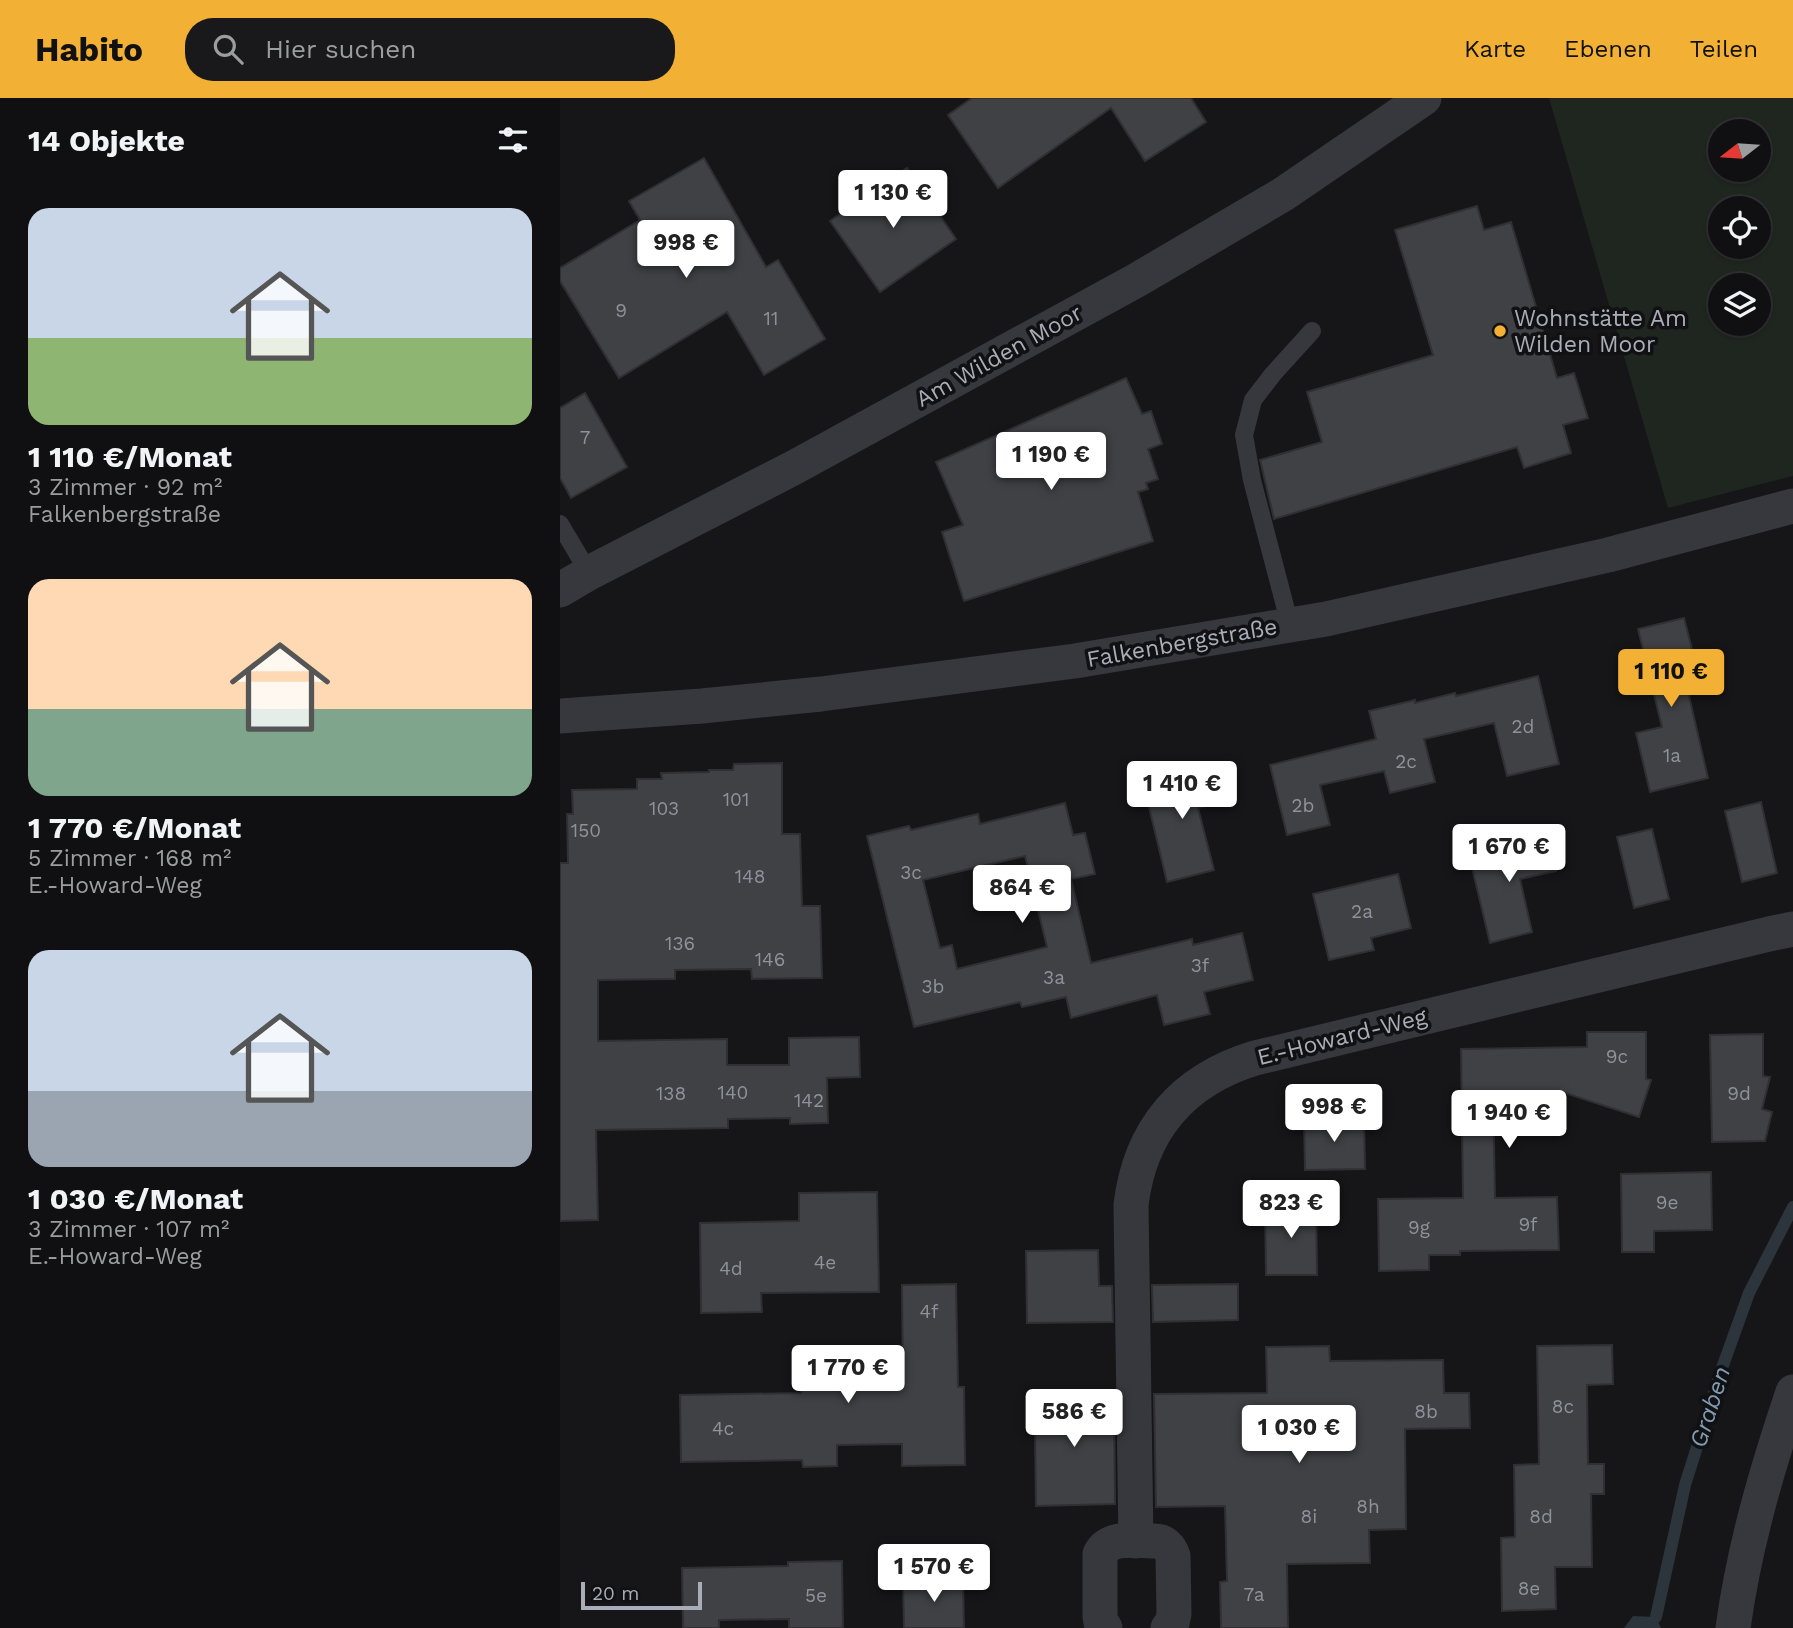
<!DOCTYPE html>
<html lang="de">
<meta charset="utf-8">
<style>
body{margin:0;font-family:"Work Sans",sans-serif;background:#19191b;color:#f1f3f6;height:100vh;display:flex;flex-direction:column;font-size:26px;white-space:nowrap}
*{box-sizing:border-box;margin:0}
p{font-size:23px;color:#9c9d9f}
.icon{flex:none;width:38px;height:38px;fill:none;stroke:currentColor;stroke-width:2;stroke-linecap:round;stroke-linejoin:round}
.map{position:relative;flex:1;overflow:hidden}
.sheet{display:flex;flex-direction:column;background:#101012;width:560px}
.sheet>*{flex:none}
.needle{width:46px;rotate:253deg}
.fabs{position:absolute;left:1148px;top:21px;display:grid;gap:14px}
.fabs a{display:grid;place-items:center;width:63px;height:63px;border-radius:50%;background:#101012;box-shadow:0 2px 5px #0004,0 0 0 2px #303032;font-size:35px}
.scale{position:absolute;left:21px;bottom:18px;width:121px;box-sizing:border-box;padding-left:7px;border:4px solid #a8adb8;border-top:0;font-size:19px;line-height:24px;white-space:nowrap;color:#a8adb8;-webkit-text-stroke:5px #111113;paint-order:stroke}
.price{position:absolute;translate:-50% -60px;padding:0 16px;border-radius:7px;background:#fff;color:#222;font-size:23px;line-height:46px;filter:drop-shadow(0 2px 4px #0008)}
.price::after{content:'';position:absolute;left:50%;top:42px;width:21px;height:16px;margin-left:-10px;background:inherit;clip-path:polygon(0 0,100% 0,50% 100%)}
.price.current{background:#f2b134;color:#111}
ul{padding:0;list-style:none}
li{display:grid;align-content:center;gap:14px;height:371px;padding:0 28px}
li span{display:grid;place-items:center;height:217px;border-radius:21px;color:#555}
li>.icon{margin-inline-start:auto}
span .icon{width:126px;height:126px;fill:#fffc;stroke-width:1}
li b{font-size:30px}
h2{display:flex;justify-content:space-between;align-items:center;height:84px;padding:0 28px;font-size:30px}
header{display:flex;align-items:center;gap:42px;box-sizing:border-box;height:98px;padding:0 35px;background:#f2b134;color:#111}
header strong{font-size:33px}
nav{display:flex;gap:38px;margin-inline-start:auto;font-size:24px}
.search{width:490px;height:63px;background:#19191b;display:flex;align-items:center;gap:18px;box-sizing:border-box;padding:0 24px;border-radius:28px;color:#9c9d9f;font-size:26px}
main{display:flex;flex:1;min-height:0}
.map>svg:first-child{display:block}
.green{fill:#1e261f;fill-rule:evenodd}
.water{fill:#2c353c}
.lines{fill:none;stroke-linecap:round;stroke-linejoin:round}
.stream{stroke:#2c353c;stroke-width:12}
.building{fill:#404145;stroke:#303034;stroke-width:2;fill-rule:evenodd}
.lane{stroke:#37383d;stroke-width:18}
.street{stroke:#37383d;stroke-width:35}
.poi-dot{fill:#f2b134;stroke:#111113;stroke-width:2.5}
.labels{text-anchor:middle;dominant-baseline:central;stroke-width:7;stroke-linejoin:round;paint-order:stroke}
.number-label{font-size:19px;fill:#8e929b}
.poi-label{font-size:23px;fill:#a8adb8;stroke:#111113;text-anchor:start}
.street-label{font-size:23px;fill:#a8adb8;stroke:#111113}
.water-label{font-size:24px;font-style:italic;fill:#7f9bb3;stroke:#111113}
</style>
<header>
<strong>Habito</strong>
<div class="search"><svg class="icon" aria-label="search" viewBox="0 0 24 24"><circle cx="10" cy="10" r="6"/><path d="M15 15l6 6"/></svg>Hier suchen</div>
<nav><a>Karte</a><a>Ebenen</a><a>Teilen</a></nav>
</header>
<main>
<section class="sheet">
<h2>14 Objekte<svg class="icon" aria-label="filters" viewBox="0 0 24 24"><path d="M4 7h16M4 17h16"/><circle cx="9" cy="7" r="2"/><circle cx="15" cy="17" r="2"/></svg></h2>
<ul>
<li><span style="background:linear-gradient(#c9d6e8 60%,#8fb573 0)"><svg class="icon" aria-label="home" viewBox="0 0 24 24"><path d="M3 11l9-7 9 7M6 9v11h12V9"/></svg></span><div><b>1 110 €/Monat</b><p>3 Zimmer · 92 m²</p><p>Falkenbergstraße</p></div></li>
<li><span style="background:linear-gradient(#ffd9b3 60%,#7fa58c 0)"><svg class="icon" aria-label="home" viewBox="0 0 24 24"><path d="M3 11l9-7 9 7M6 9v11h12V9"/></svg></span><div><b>1 770 €/Monat</b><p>5 Zimmer · 168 m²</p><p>E.-Howard-Weg</p></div></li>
<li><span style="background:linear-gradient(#c9d6e8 65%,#9aa5b1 0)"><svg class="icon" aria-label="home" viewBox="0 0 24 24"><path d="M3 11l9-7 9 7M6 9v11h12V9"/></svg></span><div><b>1 030 €/Monat</b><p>3 Zimmer · 107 m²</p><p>E.-Howard-Weg</p></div></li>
</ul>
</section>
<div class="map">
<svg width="1233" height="1530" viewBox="0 0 1233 1530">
<rect width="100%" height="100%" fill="#161618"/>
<path class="green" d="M 989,0 L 1233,0 L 1233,378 L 1108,410 ZM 1160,33 L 1199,33 L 1199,72 L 1160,72 ZM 1160,110 L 1199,110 L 1199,149 L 1160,149 ZM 1160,187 L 1199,187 L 1199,226 L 1160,226 Z"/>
<path class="water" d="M 1073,1518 L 1096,1519 L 1101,1530 L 1064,1530 Z"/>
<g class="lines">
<path class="stream" d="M 1096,1519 L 1125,1387 L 1162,1270 L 1189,1195 L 1233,1109"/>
</g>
<g class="building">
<path d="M 412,0 L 631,0 L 646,24 L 585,63 L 551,10 L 438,90 L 388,17 Z"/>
<path d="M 144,60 L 206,169 L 218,162 L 265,241 L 204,277 L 167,214 L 59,280 L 0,183 L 0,170 L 80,122 L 69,103 Z"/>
<path d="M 347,70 L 396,141 L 320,194 L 270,123 Z"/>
<path d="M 917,108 L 924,132 L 951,124 L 997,280 L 1014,275 L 1028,320 L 1003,327 L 1011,355 L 964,370 L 957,349 L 714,421 L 700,362 L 762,344 L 747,294 L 873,257 L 835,132 Z"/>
<path d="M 566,280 L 582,316 L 591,313 L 602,346 L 588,351 L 598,381 L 586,385 L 588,391 L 578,394 L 593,443 L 404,503 L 382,434 L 403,427 L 376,364 Z"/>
<path d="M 25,295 L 67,369 L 11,400 L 0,380 L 0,310 Z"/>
<path d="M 1124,520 L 1140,582 L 1126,585 L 1148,680 L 1090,694 L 1076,635 L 1102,629 L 1078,531 Z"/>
<path d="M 978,578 L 999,666 L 947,678 L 934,625 L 864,641 L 875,684 L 830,695 L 824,673 L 760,687 L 770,727 L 727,737 L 710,667 L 816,641 L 809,613 L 855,602 L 855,605 L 895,595 L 896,598 Z"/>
<path d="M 222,665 L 222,736 L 240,736 L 242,808 L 260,808 L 262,880 L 192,881 L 191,871 L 115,872 L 115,881 L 38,882 L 38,943 L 167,941 L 167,967 L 229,967 L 229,940 L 299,939 L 300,979 L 267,980 L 268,1025 L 230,1026 L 230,1020 L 168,1021 L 168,1030 L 36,1032 L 38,1122 L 0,1123 L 0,765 L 8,765 L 7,716 L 13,716 L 12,692 L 77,691 L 77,681 L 102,681 L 101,675 L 149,674 L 149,672 L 173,672 L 174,666 Z"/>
<path d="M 651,671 L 659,704 L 638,710 L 654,772 L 607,784 L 583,684 L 630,673 L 630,676 Z"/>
<path d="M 1201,704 L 1217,775 L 1182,784 L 1165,713 Z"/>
<path d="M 505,705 L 513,737 L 525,735 L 535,776 L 511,781 L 531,865 L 632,841 L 633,847 L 682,835 L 693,882 L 644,894 L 650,916 L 604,927 L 597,897 L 511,920 L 506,899 L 462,909 L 460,904 L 354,929 L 307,738 L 349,728 L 351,732 L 418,716 L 420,726 ZM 465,758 L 487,849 L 397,871 L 392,847 L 380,850 L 363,782 Z"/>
<path d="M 1092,731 L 1109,801 L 1074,810 L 1057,739 Z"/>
<path d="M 988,737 L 996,773 L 960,781 L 972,834 L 930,845 L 909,757 Z"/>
<path d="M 838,776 L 851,830 L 811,840 L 814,852 L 769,862 L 753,796 Z"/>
<path d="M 1027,934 L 1086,934 L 1086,981 L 1091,982 L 1079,1019 L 1005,995 L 933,996 L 935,1100 L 997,1099 L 999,1152 L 900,1153 L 900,1157 L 869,1157 L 869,1172 L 819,1173 L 818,1101 L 903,1100 L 901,951 L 1027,949 Z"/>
<path d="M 1203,936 L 1203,978 L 1210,979 L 1202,1011 L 1212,1014 L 1205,1043 L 1152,1044 L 1150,937 Z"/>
<path d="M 804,1020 L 805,1071 L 745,1072 L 744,1021 Z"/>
<path d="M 1151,1074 L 1152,1132 L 1094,1133 L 1094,1154 L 1062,1154 L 1061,1076 Z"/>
<path d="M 317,1094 L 319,1194 L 201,1195 L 202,1214 L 141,1215 L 140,1125 L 239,1123 L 239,1095 Z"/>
<path d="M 756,1107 L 757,1177 L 706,1177 L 705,1108 Z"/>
<path d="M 538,1152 L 539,1188 L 552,1188 L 553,1224 L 467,1225 L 466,1153 Z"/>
<path d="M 396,1186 L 398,1289 L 404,1289 L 405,1367 L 342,1368 L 342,1346 L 277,1347 L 277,1368 L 243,1369 L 242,1362 L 121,1364 L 120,1297 L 241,1295 L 241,1284 L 343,1283 L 342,1187 Z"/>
<path d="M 678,1186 L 678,1222 L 593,1224 L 592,1187 Z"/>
<path d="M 1052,1247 L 1053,1286 L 1027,1287 L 1028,1366 L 1044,1366 L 1044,1396 L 1031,1396 L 1032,1469 L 995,1469 L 996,1511 L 942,1513 L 941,1440 L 955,1439 L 954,1367 L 979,1366 L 977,1248 Z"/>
<path d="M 769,1248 L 770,1263 L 883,1262 L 884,1295 L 909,1295 L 910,1330 L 845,1331 L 846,1431 L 809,1432 L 810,1465 L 727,1466 L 728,1530 L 661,1530 L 660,1484 L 667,1483 L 665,1408 L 596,1409 L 594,1296 L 707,1295 L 706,1249 Z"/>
<path d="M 554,1297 L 555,1406 L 476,1408 L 475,1334 L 469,1334 L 469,1298 Z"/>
<path d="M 282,1463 L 283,1530 L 229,1530 L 229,1521 L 159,1522 L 159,1530 L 123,1530 L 122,1470 L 228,1468 L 228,1464 Z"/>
<path d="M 403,1482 L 404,1530 L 344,1530 L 343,1483 Z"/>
</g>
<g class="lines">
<g class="lane">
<path d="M 0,426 L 29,475"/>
<path d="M 730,527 L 692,382 L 684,337 L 693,302 L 713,276 L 752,233"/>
</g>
<g class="street">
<path d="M 0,492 L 29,475 L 235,369 L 577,182 L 722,97 L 864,0"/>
<path d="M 0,618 L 142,608 L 261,596 L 515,563 L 766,521 L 1048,457 L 1233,408"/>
<path d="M 576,1443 L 571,1107 C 580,1031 623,982 695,960 L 1209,836 L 1233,831"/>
<path d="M 545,1530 L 541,1524 L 540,1518 L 540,1456 C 550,1437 576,1443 595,1443 C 604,1443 610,1449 613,1458 L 614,1516 L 612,1525 L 608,1530"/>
<path d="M 1173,1530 C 1184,1449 1207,1371 1233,1294"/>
</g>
</g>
<circle class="poi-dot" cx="940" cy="233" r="7"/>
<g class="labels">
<g class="number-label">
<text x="61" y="212">9</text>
<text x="211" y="220">11</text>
<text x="25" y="339">7</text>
<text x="963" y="628">2d</text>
<text x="1112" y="657">1a</text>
<text x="846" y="663">2c</text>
<text x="176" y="701">101</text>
<text x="743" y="707">2b</text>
<text x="104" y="710">103</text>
<text x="26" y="732">150</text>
<text x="351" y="774">3c</text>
<text x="190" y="778">148</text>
<text x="802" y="813">2a</text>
<text x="120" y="845">136</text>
<text x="210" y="861">146</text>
<text x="640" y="867">3f</text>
<text x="494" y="879">3a</text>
<text x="373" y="888">3b</text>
<text x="1057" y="958">9c</text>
<text x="173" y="994">140</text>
<text x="111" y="995">138</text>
<text x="1179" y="995">9d</text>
<text x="249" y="1002">142</text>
<text x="1107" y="1104">9e</text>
<text x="968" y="1126">9f</text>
<text x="859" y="1129">9g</text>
<text x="265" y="1164">4e</text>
<text x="171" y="1170">4d</text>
<text x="369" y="1213">4f</text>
<text x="1003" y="1308">8c</text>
<text x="866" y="1313">8b</text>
<text x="163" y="1330">4c</text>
<text x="808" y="1408">8h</text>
<text x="749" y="1418">8i</text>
<text x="981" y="1418">8d</text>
<text x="969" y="1490">8e</text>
<text x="694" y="1496">7a</text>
<text x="256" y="1497">5e</text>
</g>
<g class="poi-label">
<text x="954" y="220">Wohnstätte Am<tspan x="954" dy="26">Wilden Moor</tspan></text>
</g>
<g class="street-label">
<text transform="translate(439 258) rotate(-29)">Am Wilden Moor</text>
<text transform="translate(622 545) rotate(-10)">Falkenbergstraße</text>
<text transform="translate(782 939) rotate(-14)">E.-Howard-Weg</text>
</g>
<g class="water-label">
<text transform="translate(1150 1309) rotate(-72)">Graben</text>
</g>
</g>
</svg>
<div class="fabs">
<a><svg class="needle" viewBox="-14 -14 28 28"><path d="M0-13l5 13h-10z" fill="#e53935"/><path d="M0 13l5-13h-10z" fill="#9c9d9f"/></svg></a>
<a><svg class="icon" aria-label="locate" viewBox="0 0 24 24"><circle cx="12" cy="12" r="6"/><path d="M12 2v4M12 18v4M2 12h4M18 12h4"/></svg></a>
<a><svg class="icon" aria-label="layers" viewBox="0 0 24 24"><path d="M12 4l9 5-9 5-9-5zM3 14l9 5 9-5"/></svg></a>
</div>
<div class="scale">20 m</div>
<b class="price" style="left:333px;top:132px">1 130 €</b>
<b class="price" style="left:126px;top:182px">998 €</b>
<b class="price" style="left:491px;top:394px">1 190 €</b>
<b class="price current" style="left:1111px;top:611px">1 110 €</b>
<b class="price" style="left:622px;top:723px">1 410 €</b>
<b class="price" style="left:949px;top:786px">1 670 €</b>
<b class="price" style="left:462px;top:827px">864 €</b>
<b class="price" style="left:774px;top:1046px">998 €</b>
<b class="price" style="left:949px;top:1052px">1 940 €</b>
<b class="price" style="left:731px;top:1142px">823 €</b>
<b class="price" style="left:288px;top:1307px">1 770 €</b>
<b class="price" style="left:514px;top:1351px">586 €</b>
<b class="price" style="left:739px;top:1367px">1 030 €</b>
<b class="price" style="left:374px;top:1506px">1 570 €</b>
</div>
</main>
